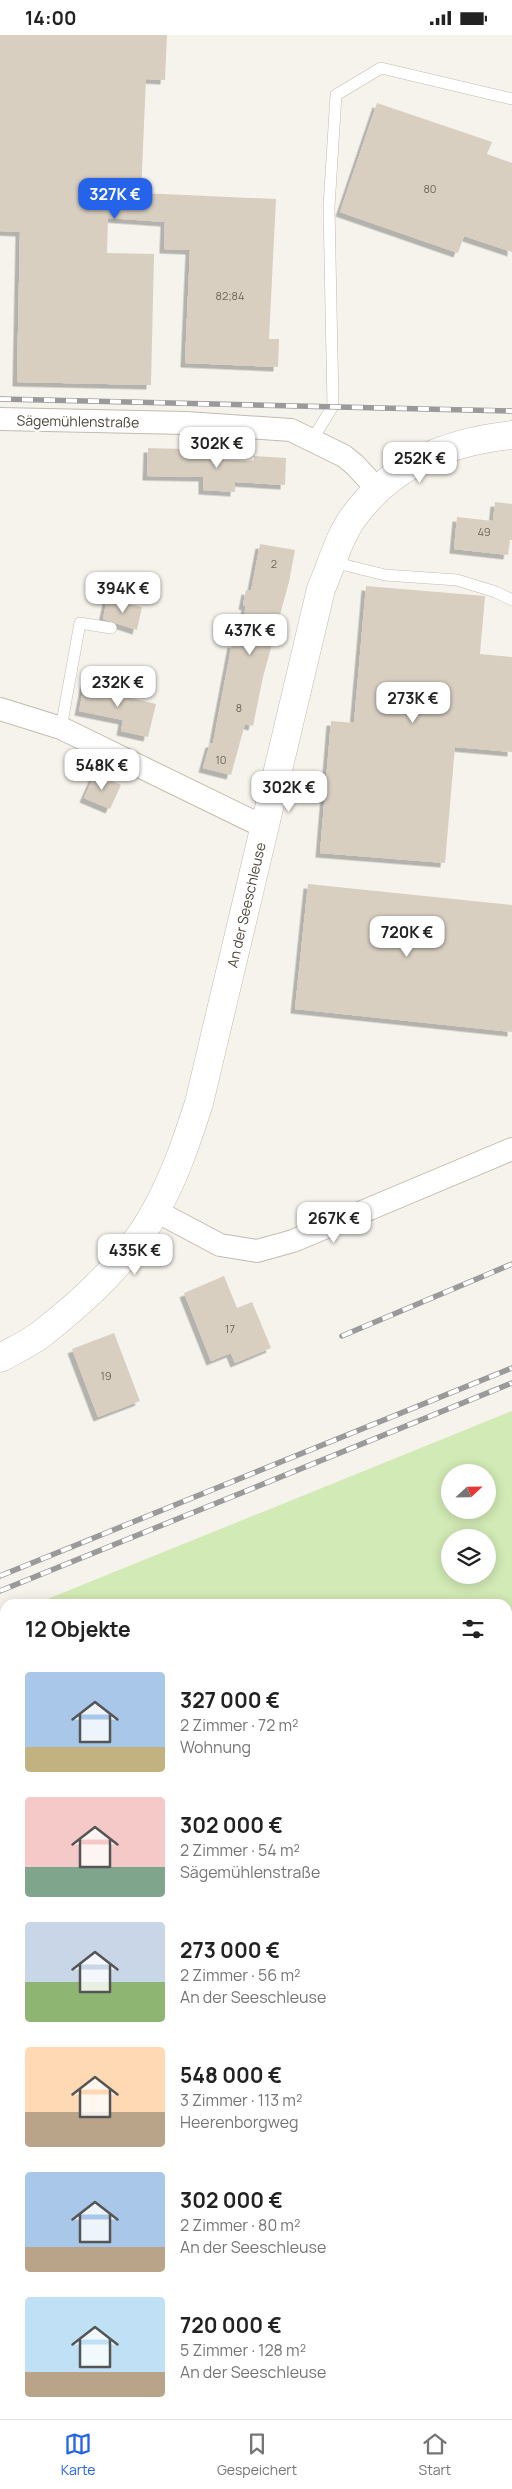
<!DOCTYPE html>
<html lang="de">
<meta charset="utf-8">
<style>
body{margin:0;font-family:Manrope,sans-serif;background:#f6f6f6;color:#222;height:100vh;display:flex;flex-direction:column;font-size:19px;white-space:nowrap}
*{box-sizing:border-box;margin:0}
p{font-size:16px;color:#767676}
.icon{flex:none;width:28px;height:28px;fill:none;stroke:currentColor;stroke-width:2;stroke-linecap:round;stroke-linejoin:round}
.map{position:relative;flex:1;overflow:hidden}
.drawer{position:absolute;left:0px;top:1564px;width:512px;height:821px;display:flex;flex-direction:column;background:#fff;border-radius:15px 15px 0 0;box-shadow:0 2px 12px #0003}
.drawer>*{flex:none}
.needle{width:32px;rotate:68deg}
.tools{position:absolute;left:441px;top:1429px;display:grid;gap:10px}
.tools a{display:grid;place-items:center;width:55px;height:55px;border-radius:50%;background:#fff;box-shadow:0 2px 12px #0003;font-size:25px}
.price{position:absolute;translate:-50% -42px;padding:0 11px;border-radius:10px;background:#fff;color:#222;font-size:16px;line-height:32px;filter:drop-shadow(0 1px 2px #0008)}
.price::after{content:'';position:absolute;left:50%;top:30px;width:15px;height:11px;margin-left:-8px;background:inherit;clip-path:polygon(0 0,100% 0,50% 100%)}
.price.active{background:#2563eb;color:#fff}
ul{padding:0;list-style:none}
li{display:flex;align-items:center;gap:15px;height:125px;padding:0 25px}
li span{display:grid;place-items:center;flex:none;width:140px;height:100px;border-radius:5px;color:#555}
li>.icon{margin-inline-start:auto}
span .icon{width:60px;height:60px;fill:#fffc;stroke-width:1}
li b{font-size:21px}
h2{display:flex;justify-content:space-between;align-items:center;height:60px;padding:0 25px;font-size:21px}
.status{display:flex;justify-content:space-between;align-items:center;height:35px;padding:0 25px;background:#fff;direction:ltr}
.status svg{height:14px;fill:currentColor}
.dock{display:flex;justify-content:space-around;align-items:center;height:70px;border-top:1px solid #e0e0e0;background:#fff;font-size:14px;color:#767676}
.dock a{display:grid;justify-items:center;gap:2px}
.dock .active{color:#2563eb}
.map>svg:first-child{display:block}
.green{fill:#d2eab5;fill-rule:evenodd}
.lines{fill:none;stroke-linecap:round;stroke-linejoin:round}
.stream{stroke:#a9d4f2;stroke-width:5.5}
.building{fill:#d8cfc1;filter:url(#shadow)}
.service-casing{stroke:#c2bbae;stroke-width:12}
.minor-casing{stroke:#c2bbae;stroke-width:24}
.tertiary-casing{stroke:#c2bbae;stroke-width:29}
.service{stroke:#fff;stroke-width:11}
.minor{stroke:#fff;stroke-width:22}
.tertiary{stroke:#fff;stroke-width:28}
.rail-casing{stroke:#9a9a9a;stroke-width:5.5}
.rail{stroke:#fff;stroke-width:4;stroke-dasharray:11;stroke-linecap:butt}
.labels{text-anchor:middle;dominant-baseline:central;stroke-width:5;stroke-linejoin:round;paint-order:stroke}
.number-label{font-size:11px;fill:#6e675b}
.street-label{font-size:14px;fill:#4b4439;stroke:#fff}
</style>
<div class="status"><b>14:00</b><svg viewBox="0 0 49 12"><path d="M0 12V9h3v3zM5 12V6h3v6zM10 12V3h3v9zM15 12V0h3v12zM26 1h20v11H26zM47 4h2v5h-2z"/></svg></div>
<div class="map">
<svg width="512" height="2384" viewBox="0 0 512 2384">
<defs>
<filter id="shadow"><feDropShadow dx="-4.5" dy="4.5" stdDeviation="0" flood-color="#0004"/></filter>
</defs>
<rect width="100%" height="100%" fill="#f6f3ec"/>
<path class="green" d="M 512,1376 L 512,2384 L 0,2384 L 0,1583 L 5,1581 L 5,2380 L 508,2380 L 508,1569 L 35,1569 ZM 450,1438 L 488,1438 L 488,1475 L 450,1475 ZM 450,1502 L 488,1502 L 488,1540 L 450,1540 Z"/>
<g class="lines">
<g class="stream">
<path d="M 0,1915 L 5,1917"/>
<path d="M 428,2380 L 431,2384"/>
</g>
</g>
<g class="building">
<path d="M 0,0 L 167,0 L 165,45 L 146,44 L 141,158 L 276,164 L 269,304 L 279,304 L 278,332 L 185,328 L 190,215 L 164,214 L 165,187 L 108,183 L 107,218 L 154,219 L 151,350 L 17,347 L 20,197 L 0,196 Z"/>
<path d="M 377,68 L 492,107 L 487,119 L 512,128 L 512,217 L 464,201 L 458,218 L 340,177 Z"/>
<path d="M 148,413 L 183,414 L 183,423 L 254,426 L 254,421 L 286,423 L 285,450 L 235,447 L 235,457 L 203,455 L 203,442 L 147,441 Z"/>
<path d="M 495,467 L 512,469 L 512,505 L 510,505 L 508,520 L 454,514 L 457,482 L 493,486 Z"/>
<path d="M 260,509 L 295,515 L 289,547 L 263,642 L 253,691 L 245,689 L 231,740 L 203,733 L 210,708 L 213,708 L 232,608 L 247,612 L 255,583 L 244,580 L 246,571 L 243,570 L 246,555 L 251,556 Z"/>
<path d="M 366,551 L 485,561 L 480,619 L 512,622 L 512,717 L 455,712 L 445,828 L 320,818 L 331,686 L 354,688 Z"/>
<path d="M 107,564 L 142,572 L 137,595 L 103,584 Z"/>
<path d="M 85,646 L 116,653 L 114,659 L 156,669 L 148,702 L 121,696 L 123,685 L 79,676 Z"/>
<path d="M 95,738 L 121,750 L 110,774 L 84,763 Z"/>
<path d="M 308,849 L 512,870 L 512,997 L 295,974 Z"/>
<path d="M 224,1241 L 237,1273 L 252,1267 L 271,1313 L 235,1328 L 231,1318 L 211,1326 L 184,1258 Z"/>
<path d="M 114,1298 L 140,1366 L 98,1382 L 72,1314 Z"/>
</g>
<g class="lines">
<g class="service-casing">
<g id="service">
<path d="M 312,405 L 333,371 L 329,172 L 336,60 L 381,33 L 512,64"/>
<path d="M 333,527 L 385,540 L 457,545 L 496,557 L 512,565"/>
<path d="M 61,693 L 80,588 L 111,593"/>
</g>
</g>
<g class="minor-casing">
<g id="minor">
<path d="M 0,384 L 186,388 L 291,395 L 344,421 L 355,430 L 378,455"/>
<path d="M 0,674 L 61,693 L 264,792"/>
<path d="M 156,1176 L 220,1210 L 257,1216 L 293,1206 L 512,1114"/>
</g>
</g>
<g class="tertiary-casing">
<path id="tertiary" d="M 0,1323 C 13,1316 28,1309 40,1300 C 84,1266 130,1224 156,1175 C 175,1141 187,1105 199,1068 L 321,554 C 331,532 338,504 352,484 C 391,429 447,407 512,400"/>
</g>
<use href="#service" class="service"/>
<use href="#minor" class="minor"/>
<use href="#tertiary" class="tertiary"/>
<g class="rail-casing">
<g id="rail">
<path d="M 0,364 L 512,376"/>
<path d="M 342,1301 L 512,1229"/>
<path d="M 0,1541 L 512,1333"/>
<path d="M 0,1556 L 512,1348"/>
</g>
</g>
<use href="#rail" class="rail"/>
</g>
<g class="labels">
<g class="number-label">
<text x="430" y="153">80</text>
<text x="230" y="260">82;84</text>
<text x="484" y="496">49</text>
<text x="274" y="528">2</text>
<text x="239" y="672">8</text>
<text x="221" y="724">10</text>
<text x="230" y="1293">17</text>
<text x="106" y="1340">19</text>
</g>
<g class="street-label">
<text transform="translate(78 386) rotate(1)">Sägemühlenstraße</text>
<text transform="translate(246 870) rotate(-77)">An der Seeschleuse</text>
</g>
</g>
</svg>
<div class="tools">
<a><svg class="needle" viewBox="-14 -14 28 28"><path d="M0-13l5 13h-10z" fill="#e53935"/><path d="M0 13l5-13h-10z" fill="#767676"/></svg></a>
<a><svg class="icon" aria-label="layers" viewBox="0 0 24 24"><path d="M12 4l9 5-9 5-9-5zM3 14l9 5 9-5"/></svg></a>
</div>
<b class="price active" style="left:115px;top:185px">327K €</b>
<b class="price" style="left:217px;top:434px">302K €</b>
<b class="price" style="left:420px;top:449px">252K €</b>
<b class="price" style="left:123px;top:579px">394K €</b>
<b class="price" style="left:250px;top:621px">437K €</b>
<b class="price" style="left:118px;top:673px">232K €</b>
<b class="price" style="left:413px;top:689px">273K €</b>
<b class="price" style="left:102px;top:756px">548K €</b>
<b class="price" style="left:289px;top:778px">302K €</b>
<b class="price" style="left:407px;top:923px">720K €</b>
<b class="price" style="left:334px;top:1209px">267K €</b>
<b class="price" style="left:135px;top:1241px">435K €</b>
<section class="drawer">
<h2>12 Objekte<svg class="icon" aria-label="filters" viewBox="0 0 24 24"><path d="M4 7h16M4 17h16"/><circle cx="9" cy="7" r="2"/><circle cx="15" cy="17" r="2"/></svg></h2>
<ul>
<li><span style="background:linear-gradient(#a9c7e8 75%,#c2b280 0)"><svg class="icon" aria-label="home" viewBox="0 0 24 24"><path d="M3 11l9-7 9 7M6 9v11h12V9"/></svg></span><div><b>327 000 €</b><p>2 Zimmer · 72 m²</p><p>Wohnung</p></div></li>
<li><span style="background:linear-gradient(#f6c9c9 70%,#7fa58c 0)"><svg class="icon" aria-label="home" viewBox="0 0 24 24"><path d="M3 11l9-7 9 7M6 9v11h12V9"/></svg></span><div><b>302 000 €</b><p>2 Zimmer · 54 m²</p><p>Sägemühlenstraße</p></div></li>
<li><span style="background:linear-gradient(#c9d6e8 60%,#8fb573 0)"><svg class="icon" aria-label="home" viewBox="0 0 24 24"><path d="M3 11l9-7 9 7M6 9v11h12V9"/></svg></span><div><b>273 000 €</b><p>2 Zimmer · 56 m²</p><p>An der Seeschleuse</p></div></li>
<li><span style="background:linear-gradient(#ffd9b3 65%,#b9a48a 0)"><svg class="icon" aria-label="home" viewBox="0 0 24 24"><path d="M3 11l9-7 9 7M6 9v11h12V9"/></svg></span><div><b>548 000 €</b><p>3 Zimmer · 113 m²</p><p>Heerenborgweg</p></div></li>
<li><span style="background:linear-gradient(#a9c7e8 75%,#b9a48a 0)"><svg class="icon" aria-label="home" viewBox="0 0 24 24"><path d="M3 11l9-7 9 7M6 9v11h12V9"/></svg></span><div><b>302 000 €</b><p>2 Zimmer · 80 m²</p><p>An der Seeschleuse</p></div></li>
<li><span style="background:linear-gradient(#bfe0f5 75%,#b9a48a 0)"><svg class="icon" aria-label="home" viewBox="0 0 24 24"><path d="M3 11l9-7 9 7M6 9v11h12V9"/></svg></span><div><b>720 000 €</b><p>5 Zimmer · 128 m²</p><p>An der Seeschleuse</p></div></li>
</ul>
</section>
</div>
<nav class="dock">
<a class="active"><svg class="icon" aria-label="map" viewBox="0 0 24 24"><path d="M3 6l6-2 6 2 6-2v14l-6 2-6-2-6 2zM9 4v14M15 6v14"/></svg>Karte</a>
<a><svg class="icon" aria-label="saved" viewBox="0 0 24 24"><path d="M7 4h10v16l-5-4-5 4z"/></svg>Gespeichert</a>
<a><svg class="icon" aria-label="home" viewBox="0 0 24 24"><path d="M3 11l9-7 9 7M6 9v11h12V9"/></svg>Start</a>
</nav>
